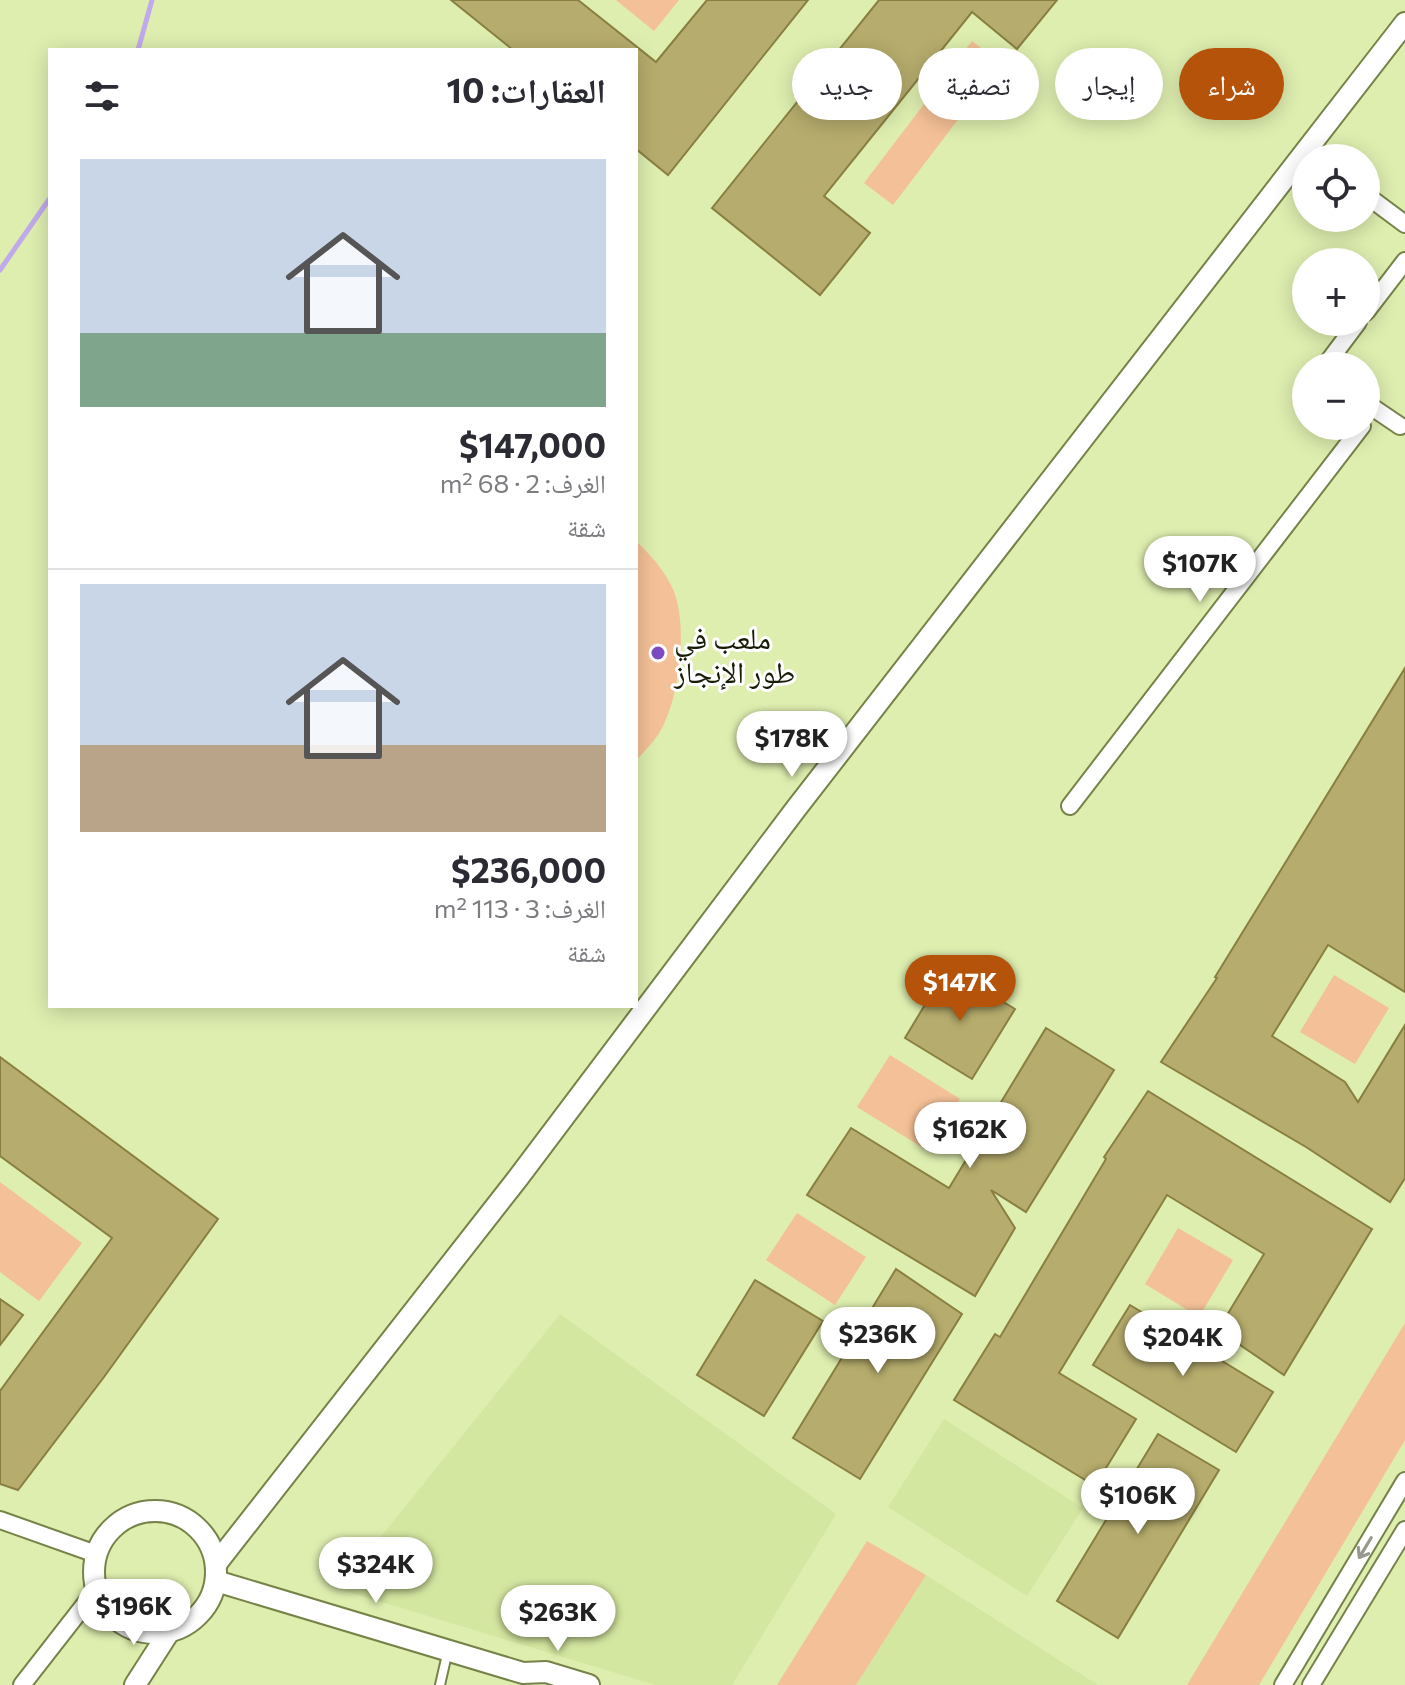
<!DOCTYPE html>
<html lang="ar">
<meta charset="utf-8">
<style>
body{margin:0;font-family:Commissioner,"Noto Naskh Arabic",sans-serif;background:#f7f7f7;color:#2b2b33;direction:rtl;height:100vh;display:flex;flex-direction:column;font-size:30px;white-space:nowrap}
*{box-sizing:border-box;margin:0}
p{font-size:26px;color:#7c7c81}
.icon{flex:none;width:44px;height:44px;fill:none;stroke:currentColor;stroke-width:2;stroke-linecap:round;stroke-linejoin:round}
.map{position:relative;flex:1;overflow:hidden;direction:ltr}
.side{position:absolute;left:48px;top:48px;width:590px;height:960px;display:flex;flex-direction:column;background:#fff;border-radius:0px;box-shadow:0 4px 20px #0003;direction:rtl}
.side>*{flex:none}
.banner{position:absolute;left:662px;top:48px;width:622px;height:72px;direction:rtl;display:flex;gap:16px}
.tools{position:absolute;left:1292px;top:144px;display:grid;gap:16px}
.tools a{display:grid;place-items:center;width:88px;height:88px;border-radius:50%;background:#fff;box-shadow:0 4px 20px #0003;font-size:40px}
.price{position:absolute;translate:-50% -68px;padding:0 18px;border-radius:28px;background:#fff;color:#222;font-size:26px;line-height:52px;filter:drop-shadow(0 2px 4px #0008)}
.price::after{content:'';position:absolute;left:50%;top:48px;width:24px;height:18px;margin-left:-12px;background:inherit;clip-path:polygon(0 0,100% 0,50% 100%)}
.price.active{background:#b45309;color:#fff}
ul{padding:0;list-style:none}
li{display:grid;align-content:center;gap:16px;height:424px;padding:0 32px}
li+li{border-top:2px solid #e1e1e2}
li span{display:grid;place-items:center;height:248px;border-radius:0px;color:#555}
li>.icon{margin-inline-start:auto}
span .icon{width:144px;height:144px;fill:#fffc;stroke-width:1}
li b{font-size:34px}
h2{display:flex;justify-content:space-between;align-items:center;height:96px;padding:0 32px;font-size:34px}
.tag{padding:0 28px;border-radius:36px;background:#fff;box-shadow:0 4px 20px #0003;font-size:28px;line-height:72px}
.tag.active{background:#b45309;color:#fff}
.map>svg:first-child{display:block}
.built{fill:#d4e7a0}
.green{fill:#f4c097}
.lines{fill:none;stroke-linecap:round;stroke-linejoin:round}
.stream{stroke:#c1aaeb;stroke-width:5}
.building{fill:#b6ac6d;stroke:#897f41;stroke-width:2}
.service-casing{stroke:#758349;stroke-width:12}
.minor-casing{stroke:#758349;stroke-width:20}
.tertiary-casing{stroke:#758349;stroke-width:24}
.service{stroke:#fff;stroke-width:8}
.minor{stroke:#fff;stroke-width:16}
.tertiary{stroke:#fff;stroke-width:20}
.oneway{stroke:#97998e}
.poi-dot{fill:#7d4ac2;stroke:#fff;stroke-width:3}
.labels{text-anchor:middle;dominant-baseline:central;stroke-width:6;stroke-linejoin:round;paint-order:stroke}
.poi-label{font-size:30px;fill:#171d05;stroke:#fff;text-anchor:start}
</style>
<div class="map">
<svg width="1405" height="1685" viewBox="0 0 1405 1685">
<rect width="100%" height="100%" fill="#deeeaf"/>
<g class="built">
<path d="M 560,1314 L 836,1514 L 732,1685 L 655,1685 L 339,1589 Z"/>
<path d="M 944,1419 L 1083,1508 L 1027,1596 L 888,1507 Z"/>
<path d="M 926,1575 L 1098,1685 L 856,1685 Z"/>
</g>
<g class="green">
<path d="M 616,0 L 679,0 L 654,31 Z"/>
<path d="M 972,41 L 1001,63 L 893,205 L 864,183 Z"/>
<path d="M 636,541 C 649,553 663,569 671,585 C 689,619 680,693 663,726 C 657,739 645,750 636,761 Z"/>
<path d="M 1334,975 L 1389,1008 L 1355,1064 L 1300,1032 Z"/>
<path d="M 890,1055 L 960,1099 L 928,1151 L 857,1107 Z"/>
<path d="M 0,1182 L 82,1243 L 39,1301 L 0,1272 Z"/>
<path d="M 797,1213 L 866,1257 L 835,1305 L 766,1260 Z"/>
<path d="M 1178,1228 L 1233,1260 L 1199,1317 L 1145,1284 Z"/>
<path d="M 1405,1323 L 1405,1440 L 1259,1685 L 1187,1685 Z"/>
<path d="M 867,1541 L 926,1575 L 856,1685 L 777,1685 Z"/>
</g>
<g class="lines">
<g class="stream">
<path d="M 138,50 L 152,0"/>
<path d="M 0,270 L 50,198"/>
</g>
</g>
<g class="building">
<path d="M 451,0 L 578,0 L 656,62 L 707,0 L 808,0 L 668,175 L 636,149 L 636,50 L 513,50 Z"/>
<path d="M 879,0 L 1057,0 L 1017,49 L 972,12 L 824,196 L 870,233 L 820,295 L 712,208 Z"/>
<path d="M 1405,668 L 1405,992 L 1328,945 L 1272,1036 L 1345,1082 L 1358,1102 L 1405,1025 L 1405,1178 L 1390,1202 L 1306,1147 L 1161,1062 L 1217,978 L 1215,977 Z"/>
<path d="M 947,968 L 1015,1009 L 972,1079 L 905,1038 Z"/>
<path d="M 1046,1028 L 1114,1070 L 1026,1212 L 991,1190 L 1015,1228 L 975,1296 L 807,1195 L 851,1128 L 949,1188 Z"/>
<path d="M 0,1057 L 218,1219 L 104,1377 L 18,1490 L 0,1484 L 0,1391 L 112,1238 L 0,1156 Z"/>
<path d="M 1148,1091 L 1372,1229 L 1284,1375 L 1218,1330 L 1264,1254 L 1167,1195 L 1059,1373 L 1136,1419 L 1095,1486 L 954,1400 L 995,1334 L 1000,1337 L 1106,1159 L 1104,1157 Z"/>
<path d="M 896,1269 L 962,1314 L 860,1479 L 793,1438 Z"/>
<path d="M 755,1280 L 823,1321 L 764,1416 L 697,1375 Z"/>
<path d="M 0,1299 L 23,1315 L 0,1345 Z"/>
<path d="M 1130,1305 L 1273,1392 L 1236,1452 L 1093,1365 Z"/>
<path d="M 1158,1434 L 1219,1470 L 1118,1638 L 1057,1601 Z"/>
</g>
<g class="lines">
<g class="service-casing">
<path id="service" d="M 440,1685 L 448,1650"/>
</g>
<g class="minor-casing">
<g id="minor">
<path d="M 1366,195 L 1405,224"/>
<path d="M 1366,312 L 1405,261"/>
<path d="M 1325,366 L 1358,322"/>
<path d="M 1366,403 L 1400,426"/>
<path d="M 1070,806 L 1362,426"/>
<path d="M 0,1520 L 96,1554"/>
<path d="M 22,1685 L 96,1590"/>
<path d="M 1283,1685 L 1405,1481"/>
<path d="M 1311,1685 L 1405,1530"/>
</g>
</g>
<g class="tertiary-casing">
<g id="tertiary">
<circle cx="155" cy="1572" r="61"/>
<path d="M 216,1564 L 518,1178 L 795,810 L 1405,23"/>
<path d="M 216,1581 L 523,1673 L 546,1672 L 589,1685"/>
<path d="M 135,1685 L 169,1632"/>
</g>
</g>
<use href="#service" class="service"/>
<use href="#minor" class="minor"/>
<use href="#tertiary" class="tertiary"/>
</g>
<defs><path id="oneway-shaft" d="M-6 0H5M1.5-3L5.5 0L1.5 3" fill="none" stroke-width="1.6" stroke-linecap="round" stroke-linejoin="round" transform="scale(2)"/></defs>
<use class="oneway" href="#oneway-shaft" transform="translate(1365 1548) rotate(121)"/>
<circle class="poi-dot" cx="658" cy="653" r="8"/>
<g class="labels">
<g class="poi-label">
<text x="674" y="636">ملعب في<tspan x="674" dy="34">طور الإنجاز</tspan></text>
</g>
</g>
</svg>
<div class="tools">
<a><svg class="icon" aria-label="locate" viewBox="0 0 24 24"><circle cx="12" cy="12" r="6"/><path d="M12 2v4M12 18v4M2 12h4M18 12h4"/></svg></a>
<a>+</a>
<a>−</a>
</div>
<b class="price" style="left:1200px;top:604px">$107K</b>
<b class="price" style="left:792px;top:779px">$178K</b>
<b class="price active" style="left:960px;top:1023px">$147K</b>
<b class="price" style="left:970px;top:1170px">$162K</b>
<b class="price" style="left:878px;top:1375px">$236K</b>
<b class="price" style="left:1183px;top:1378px">$204K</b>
<b class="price" style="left:1138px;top:1536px">$106K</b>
<b class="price" style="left:376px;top:1605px">$324K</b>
<b class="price" style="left:134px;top:1647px">$196K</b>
<b class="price" style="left:558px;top:1653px">$263K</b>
<div class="banner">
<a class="tag active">شراء</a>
<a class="tag">إيجار</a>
<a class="tag">تصفية</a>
<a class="tag">جديد</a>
</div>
<section class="side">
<h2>العقارات: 10<svg class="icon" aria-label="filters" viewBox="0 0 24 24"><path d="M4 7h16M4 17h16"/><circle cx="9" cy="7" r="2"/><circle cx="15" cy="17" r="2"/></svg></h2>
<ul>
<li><span style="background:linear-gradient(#c9d6e8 70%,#7fa58c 0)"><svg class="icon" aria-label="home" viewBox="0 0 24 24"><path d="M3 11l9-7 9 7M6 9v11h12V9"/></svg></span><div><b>$147,000</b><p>الغرف: 2 · 68 m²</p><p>شقة</p></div></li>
<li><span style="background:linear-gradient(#c9d6e8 65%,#b9a48a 0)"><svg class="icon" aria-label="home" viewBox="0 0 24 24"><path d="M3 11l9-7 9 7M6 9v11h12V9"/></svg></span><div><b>$236,000</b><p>الغرف: 3 · 113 m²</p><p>شقة</p></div></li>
</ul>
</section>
</div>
